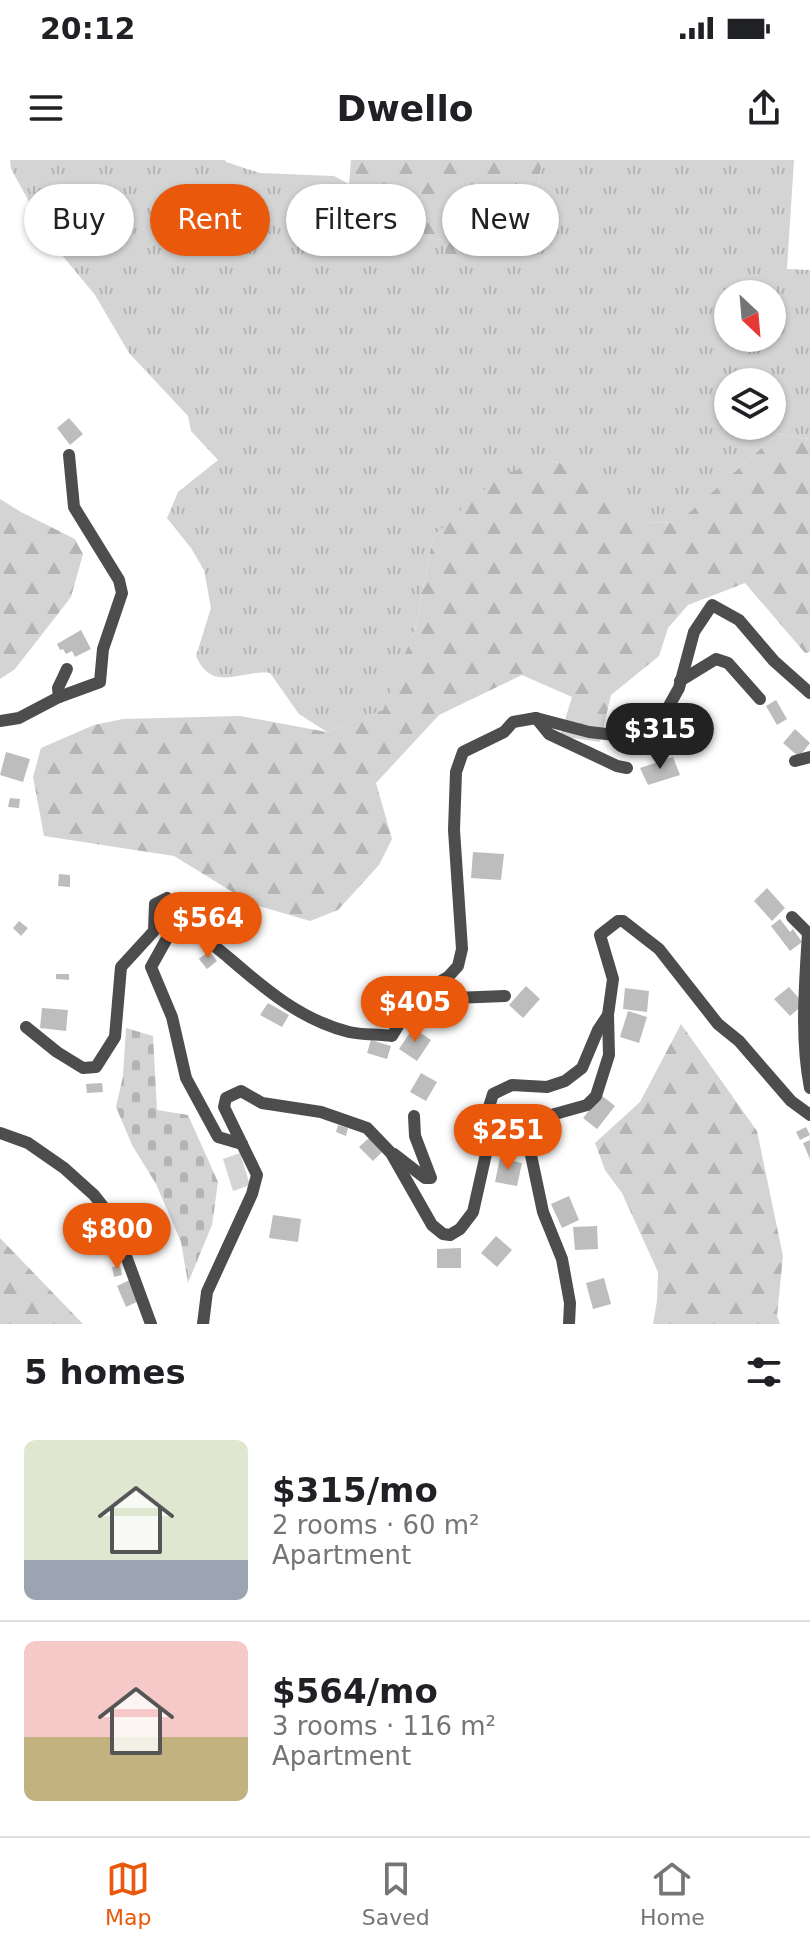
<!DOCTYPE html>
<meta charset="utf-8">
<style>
body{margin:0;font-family:"DejaVu Sans",sans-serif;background:#f2f2f2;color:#202124;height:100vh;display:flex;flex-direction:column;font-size:30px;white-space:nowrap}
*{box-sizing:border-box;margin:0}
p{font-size:26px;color:#757577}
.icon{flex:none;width:44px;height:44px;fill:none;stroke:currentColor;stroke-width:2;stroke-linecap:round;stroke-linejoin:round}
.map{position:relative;height:1164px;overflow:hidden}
.drawer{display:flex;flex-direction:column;background:#fff;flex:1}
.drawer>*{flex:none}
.hud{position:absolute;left:24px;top:24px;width:762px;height:72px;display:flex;gap:16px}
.needle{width:52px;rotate:154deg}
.buttons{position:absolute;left:714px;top:120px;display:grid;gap:16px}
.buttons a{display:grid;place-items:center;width:72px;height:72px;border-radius:50%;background:#fff;box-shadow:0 2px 6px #0004;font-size:40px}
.price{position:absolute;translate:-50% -68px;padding:0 18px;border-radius:28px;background:#ea580c;color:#fff;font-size:26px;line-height:52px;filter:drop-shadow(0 2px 4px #0008)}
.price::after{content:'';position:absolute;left:50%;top:48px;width:24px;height:18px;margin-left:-12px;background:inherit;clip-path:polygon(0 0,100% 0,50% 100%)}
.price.current{background:#222;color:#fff}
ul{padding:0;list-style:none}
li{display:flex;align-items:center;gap:24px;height:200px;padding:0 24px}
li+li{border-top:2px solid #e0e0e0}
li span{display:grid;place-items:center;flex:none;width:224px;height:160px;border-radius:12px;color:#555}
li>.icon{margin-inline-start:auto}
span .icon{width:96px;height:96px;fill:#fffc;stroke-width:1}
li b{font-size:34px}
h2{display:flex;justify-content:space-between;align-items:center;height:96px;padding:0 24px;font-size:34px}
.pill{padding:0 28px;border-radius:36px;background:#fff;box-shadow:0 2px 6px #0004;font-size:28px;line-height:72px}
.pill.current{background:#ea580c;color:#fff}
.status{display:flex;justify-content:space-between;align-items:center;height:56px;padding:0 40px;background:#fff;direction:ltr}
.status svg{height:22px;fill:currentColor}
header{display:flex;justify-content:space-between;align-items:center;height:104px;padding:0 24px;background:#fff;font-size:36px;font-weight:800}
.tabs{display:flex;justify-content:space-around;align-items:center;height:112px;border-top:2px solid #e0e0e0;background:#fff;font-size:22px;color:#757577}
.tabs a{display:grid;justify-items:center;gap:4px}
.tabs .current{color:#ea580c}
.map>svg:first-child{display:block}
.grass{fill:url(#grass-tufts);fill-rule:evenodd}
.forest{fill:url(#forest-firs)}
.cemetery{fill:url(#cemetery-stones)}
.pitch{fill:#d4d4d4}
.building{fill:#bdbdbd}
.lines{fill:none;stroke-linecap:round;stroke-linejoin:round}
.minor{stroke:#4d4d4d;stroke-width:12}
</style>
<div class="status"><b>20:12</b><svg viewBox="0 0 49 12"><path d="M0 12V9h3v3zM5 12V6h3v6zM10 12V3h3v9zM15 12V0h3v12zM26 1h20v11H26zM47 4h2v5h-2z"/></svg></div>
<header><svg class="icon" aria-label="menu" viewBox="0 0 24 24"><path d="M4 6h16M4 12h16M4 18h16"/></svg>Dwello<svg class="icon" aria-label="share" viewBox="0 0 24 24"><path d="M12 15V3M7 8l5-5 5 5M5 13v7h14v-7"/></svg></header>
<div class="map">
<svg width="810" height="1164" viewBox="0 0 810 1164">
<defs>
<pattern id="grass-tufts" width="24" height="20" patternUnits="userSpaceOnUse" patternTransform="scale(2)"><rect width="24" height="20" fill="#d4d4d4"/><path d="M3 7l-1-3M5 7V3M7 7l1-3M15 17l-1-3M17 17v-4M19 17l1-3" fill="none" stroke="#b4b4b4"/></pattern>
<pattern id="forest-firs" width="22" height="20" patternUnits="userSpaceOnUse" patternTransform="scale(2)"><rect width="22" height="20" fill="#d4d4d4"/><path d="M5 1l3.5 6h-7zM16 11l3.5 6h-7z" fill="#b4b4b4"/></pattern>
<pattern id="cemetery-stones" width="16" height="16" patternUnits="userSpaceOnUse" patternTransform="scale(2)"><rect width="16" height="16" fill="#d4d4d4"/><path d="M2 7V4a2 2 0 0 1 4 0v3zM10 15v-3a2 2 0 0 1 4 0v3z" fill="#b4b4b4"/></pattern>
</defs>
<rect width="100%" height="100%" fill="#fff"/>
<path class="grass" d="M 10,0 L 225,0 L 226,2 L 260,13 L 334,16 L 349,24 L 360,59 L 382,71 L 407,73 L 419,77 L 444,80 L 467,103 L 522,80 L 538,62 L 538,25 L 543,0 L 794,0 L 787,109 L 810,110 L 810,279 L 777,274 L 680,362 L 645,363 L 584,309 L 551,301 L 433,376 L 416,466 L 384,550 L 327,572 L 299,554 L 270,513 C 240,509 213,534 196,496 L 211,448 L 204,410 L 191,388 L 167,358 L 178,332 L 218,300 L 191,271 L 188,256 L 129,193 L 95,135 L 52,83 L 11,9 ZM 728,134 L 772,134 L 772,178 L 728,178 ZM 728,222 L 772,222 L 772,266 L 728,266 Z"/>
<g class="forest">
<path d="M 351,0 L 543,0 C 541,10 538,20 538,31 C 538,40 541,54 538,62 C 533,79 486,99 469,103 C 461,104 453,99 446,95 L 444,80 L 419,77 L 407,73 L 369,68 L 360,59 L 349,24 Z"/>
<path d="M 777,274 L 810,279 L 810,492 L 805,493 L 745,423 L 688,445 L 668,468 L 659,496 L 611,535 L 600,582 L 560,576 L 572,537 L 522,515 L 439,555 L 376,623 L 392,679 L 379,705 L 338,750 L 310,761 L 252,744 L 174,696 L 44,676 L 33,617 L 41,588 L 94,565 L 123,559 L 240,556 L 327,572 L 383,550 L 416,466 L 433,376 L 500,315 L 551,301 L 585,309 L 645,363 L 679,362 Z"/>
<path d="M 0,339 L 21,352 L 75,379 L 83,394 L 71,437 L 15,509 L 0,519 Z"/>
<path d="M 681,864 L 757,971 L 783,1096 L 777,1156 L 780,1164 L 653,1164 L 657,1141 L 658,1112 L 622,1033 L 605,1010 L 595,983 L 640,942 Z"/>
<path d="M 0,1078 L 83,1164 L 0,1164 Z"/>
</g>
<path class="cemetery" d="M 126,868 L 153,876 L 157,950 L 188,955 L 218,1022 L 212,1065 L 188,1123 L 181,1082 L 156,1024 L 132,985 L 116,947 L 123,916 Z"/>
<path class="pitch" d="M 240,993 L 250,1025 L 233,1031 L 223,999 Z"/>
<g class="building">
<path d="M 69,258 L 83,274 L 70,285 L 57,268 Z"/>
<path d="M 81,470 L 91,489 L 75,497 L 72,491 L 66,494 L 63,489 L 60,490 L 57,484 Z"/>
<path d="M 776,540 L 787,559 L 777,565 L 766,546 Z"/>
<path d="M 795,569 L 810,583 L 799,597 L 783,583 Z"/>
<path d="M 6,592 L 30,599 L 23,622 L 0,615 Z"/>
<path d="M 673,597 L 680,615 L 648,625 L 640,608 Z"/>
<path d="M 10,638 L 20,639 L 19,648 L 8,647 Z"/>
<path d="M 473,692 L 504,694 L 501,720 L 471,718 Z"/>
<path d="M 59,714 L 70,715 L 70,727 L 58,726 Z"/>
<path d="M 767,728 L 785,748 L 772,761 L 754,741 Z"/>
<path d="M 780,759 L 790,772 L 793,769 L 802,782 L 790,791 L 771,766 Z"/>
<path d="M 19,761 L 28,768 L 21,776 L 13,768 Z"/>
<path d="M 209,791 L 217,801 L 207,809 L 199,799 Z"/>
<path d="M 56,814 L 69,814 L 69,820 L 56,819 Z"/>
<path d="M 526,826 L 540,839 L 523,858 L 509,845 Z"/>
<path d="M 789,827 L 804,844 L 790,856 L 774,839 Z"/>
<path d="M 625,828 L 649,831 L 647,852 L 623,849 Z"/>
<path d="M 432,839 L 443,850 L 431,862 L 420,851 Z"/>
<path d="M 268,843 L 289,855 L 282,867 L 260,855 Z"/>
<path d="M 42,848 L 68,850 L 66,871 L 40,868 Z"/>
<path d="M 628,851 L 647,857 L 639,883 L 620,877 Z"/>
<path d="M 413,868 L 431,880 L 417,901 L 399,889 Z"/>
<path d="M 371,880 L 391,886 L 387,899 L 367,893 Z"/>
<path d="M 421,913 L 437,922 L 426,941 L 410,932 Z"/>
<path d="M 102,923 L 103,932 L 87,933 L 86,924 Z"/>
<path d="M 601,935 L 615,946 L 597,969 L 583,958 Z"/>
<path d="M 338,965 L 348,968 L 346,976 L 336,972 Z"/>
<path d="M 806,967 L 810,975 L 800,980 L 796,972 Z"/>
<path d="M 369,978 L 382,992 L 373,1001 L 359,987 Z"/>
<path d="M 810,980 L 810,999 L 803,983 Z"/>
<path d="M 500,998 L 522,1003 L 517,1026 L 495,1022 Z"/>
<path d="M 569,1036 L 579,1060 L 562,1068 L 551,1044 Z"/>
<path d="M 273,1055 L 301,1059 L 298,1082 L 269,1078 Z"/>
<path d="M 597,1066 L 598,1089 L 575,1090 L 573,1067 Z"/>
<path d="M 496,1076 L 512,1090 L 497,1107 L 481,1093 Z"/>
<path d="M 461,1088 L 461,1108 L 437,1108 L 437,1089 Z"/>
<path d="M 120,1105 L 122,1115 L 114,1117 L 112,1107 Z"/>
<path d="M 604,1118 L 611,1144 L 593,1149 L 586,1123 Z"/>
<path d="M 132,1119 L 141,1140 L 126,1147 L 117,1126 Z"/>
</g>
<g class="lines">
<g class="minor">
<path d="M 680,521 L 716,499 L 728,503 L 760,539"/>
<path d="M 59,537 L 58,528 L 67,509"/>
<path d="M 536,558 L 549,574 L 617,606 L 627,608"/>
<path d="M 0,561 L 19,558 L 59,537 L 100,522 L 103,489 L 122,433 L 119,420 L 74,347 L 69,295"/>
<path d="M 795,601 L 810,597"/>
<path d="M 180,755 L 151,807 L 172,857 L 186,918 L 218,977 L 242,984"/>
<path d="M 792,757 L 808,773 C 805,825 800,877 810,928"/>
<path d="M 431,827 L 454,838 L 505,836"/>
<path d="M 26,867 L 57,892 L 83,908 L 96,907 L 115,877 L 121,807 L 154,771 L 155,744 L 167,738 C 185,762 206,779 229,798 C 265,829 301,860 349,872 C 362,875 378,874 392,876 L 416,836 L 448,817 L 458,806 L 462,789 L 454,670 L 456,612 L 463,592 L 504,572 L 513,562 L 536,558 L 589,572 L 632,577 L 656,569 L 679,528 L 694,472 L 712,445 L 739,460 L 774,501 L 810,533"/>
<path d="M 0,973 L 28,983 L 64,1008 L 94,1035 L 112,1058 L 151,1164"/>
<path d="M 394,994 L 425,1018 L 431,1018 L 415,976 L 414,956"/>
<path d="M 203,1164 L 207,1132 L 252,1034 L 257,1015 L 224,947 L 226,938 L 241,931 L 262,943 L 321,952 L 367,968 L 391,993 L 432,1065 L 443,1074 L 450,1075 L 460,1069 L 473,1052 L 488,985 L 488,950 L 493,934 L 512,925 L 547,927 L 565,921 L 582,908 L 598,870 L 608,855"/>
<path d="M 569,1164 L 570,1143 L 562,1099 L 543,1052 L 528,981 L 529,966 L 537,959 L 587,945 L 596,936 L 609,895 L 608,855 L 613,819 L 600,775 L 618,761 L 623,761 L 659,789 L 718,864 L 739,881 L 791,941 L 810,955"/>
</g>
</g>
</svg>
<div class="buttons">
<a><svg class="needle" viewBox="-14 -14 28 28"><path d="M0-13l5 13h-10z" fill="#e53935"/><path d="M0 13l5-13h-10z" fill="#757577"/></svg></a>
<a><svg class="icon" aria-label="layers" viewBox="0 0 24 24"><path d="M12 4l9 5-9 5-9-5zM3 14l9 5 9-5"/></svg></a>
</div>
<b class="price current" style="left:660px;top:611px">$315</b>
<b class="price" style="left:208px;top:800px">$564</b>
<b class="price" style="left:415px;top:884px">$405</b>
<b class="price" style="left:508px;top:1012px">$251</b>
<b class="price" style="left:117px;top:1111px">$800</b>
<div class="hud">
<a class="pill">Buy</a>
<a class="pill current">Rent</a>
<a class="pill">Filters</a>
<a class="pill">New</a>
</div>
</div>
<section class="drawer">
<h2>5 homes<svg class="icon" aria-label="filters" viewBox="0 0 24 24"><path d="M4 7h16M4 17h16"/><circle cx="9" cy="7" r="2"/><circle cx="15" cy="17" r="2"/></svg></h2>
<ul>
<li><span style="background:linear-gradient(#dfe7d0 75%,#9aa5b1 0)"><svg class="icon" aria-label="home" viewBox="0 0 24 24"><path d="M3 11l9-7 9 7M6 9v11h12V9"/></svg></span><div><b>$315/mo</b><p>2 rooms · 60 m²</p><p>Apartment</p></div></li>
<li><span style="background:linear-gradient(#f6c9c9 60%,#c2b280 0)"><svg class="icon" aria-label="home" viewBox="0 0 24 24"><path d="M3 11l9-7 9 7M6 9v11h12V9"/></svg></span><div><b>$564/mo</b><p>3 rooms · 116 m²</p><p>Apartment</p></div></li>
</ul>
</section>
<nav class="tabs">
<a class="current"><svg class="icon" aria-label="map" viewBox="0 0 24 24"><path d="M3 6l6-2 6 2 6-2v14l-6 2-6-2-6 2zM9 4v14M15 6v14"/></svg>Map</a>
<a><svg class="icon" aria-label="saved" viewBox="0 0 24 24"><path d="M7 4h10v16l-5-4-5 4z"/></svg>Saved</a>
<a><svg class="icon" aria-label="home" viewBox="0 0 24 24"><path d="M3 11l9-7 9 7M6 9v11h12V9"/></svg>Home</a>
</nav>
